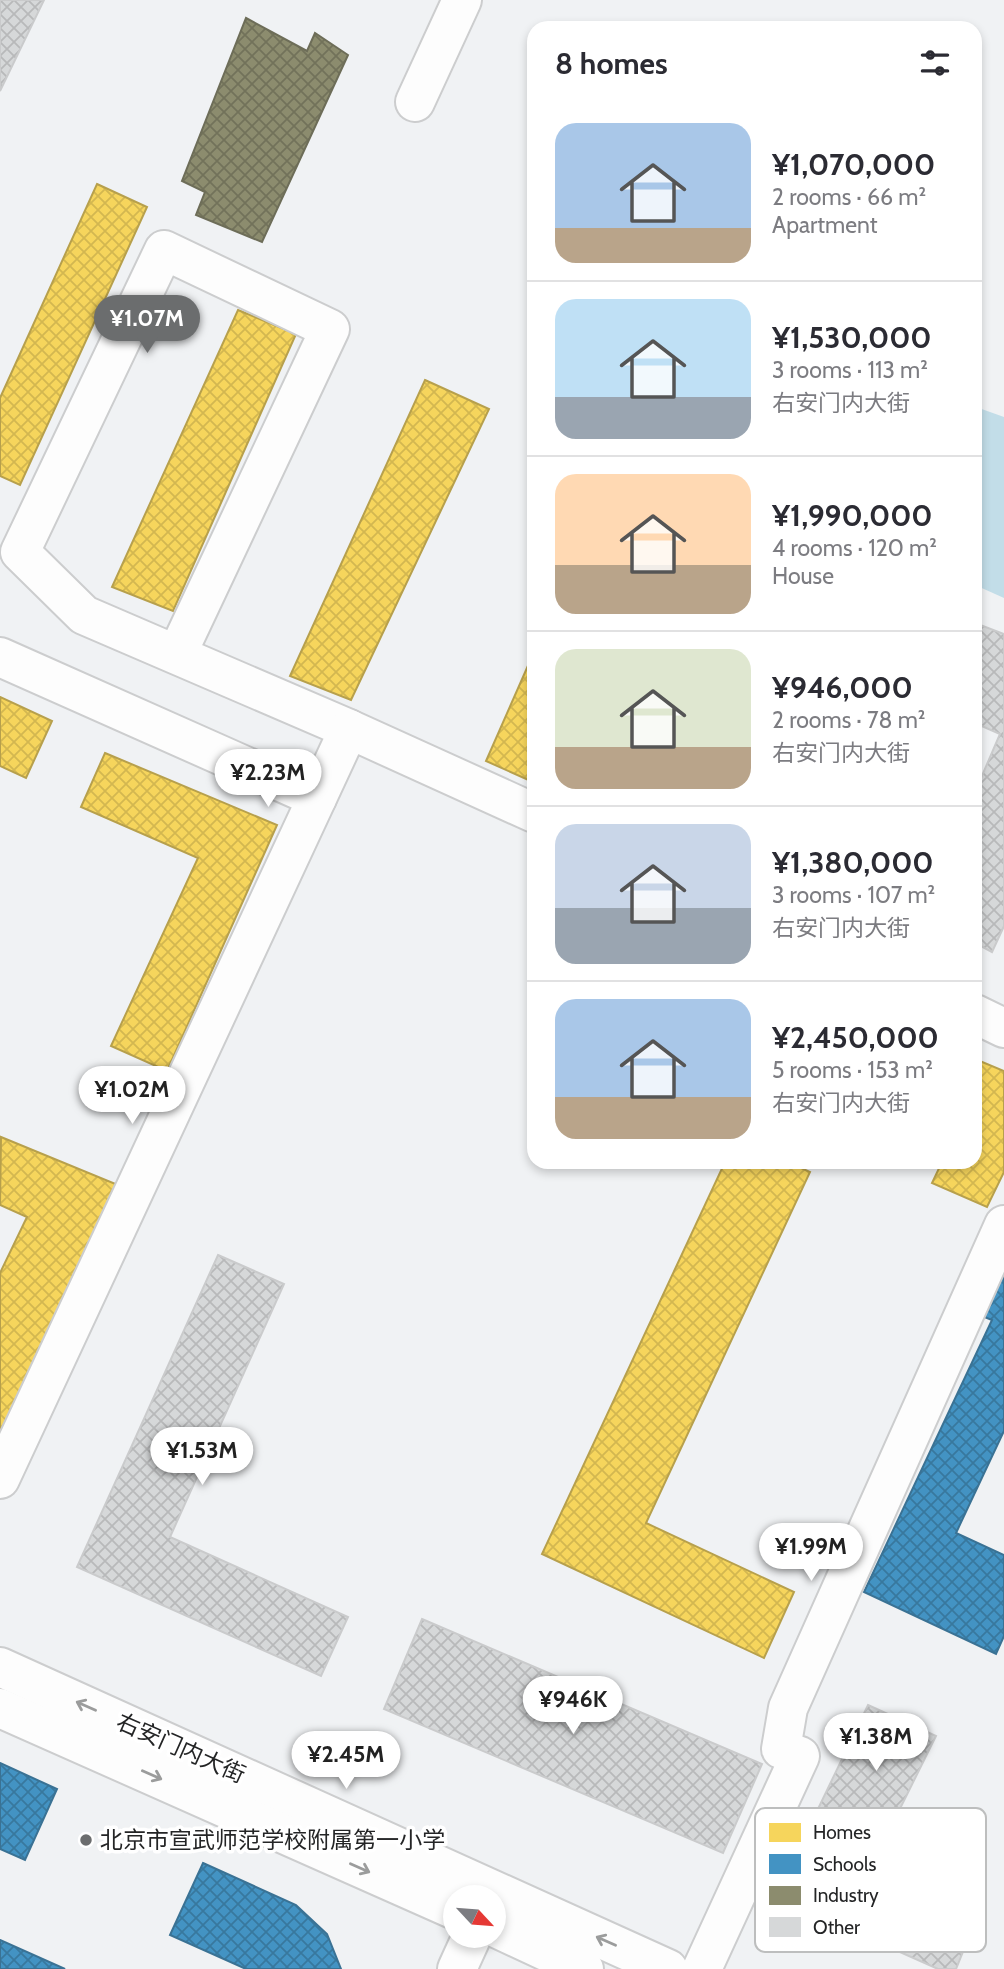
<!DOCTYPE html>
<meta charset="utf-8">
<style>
body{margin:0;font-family:Cabin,"Noto Sans SC",sans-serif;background:#f7f7f7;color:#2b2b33;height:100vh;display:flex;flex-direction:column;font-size:26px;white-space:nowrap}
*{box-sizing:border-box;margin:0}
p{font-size:23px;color:#7c7c81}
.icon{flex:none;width:38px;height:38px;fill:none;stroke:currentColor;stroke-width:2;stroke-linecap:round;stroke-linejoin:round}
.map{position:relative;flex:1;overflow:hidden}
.side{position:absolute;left:527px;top:21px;width:455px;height:1148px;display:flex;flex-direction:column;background:#fff;border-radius:21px;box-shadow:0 4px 10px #0003}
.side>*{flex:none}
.needle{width:46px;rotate:116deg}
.controls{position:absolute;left:443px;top:1885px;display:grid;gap:14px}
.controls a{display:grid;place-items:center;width:63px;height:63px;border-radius:50%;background:#fff;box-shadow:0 4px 10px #0003;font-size:35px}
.price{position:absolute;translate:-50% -60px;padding:0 16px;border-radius:24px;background:#fff;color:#222;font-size:23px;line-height:46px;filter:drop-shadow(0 2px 4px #0008)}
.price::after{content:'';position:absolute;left:50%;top:42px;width:21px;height:16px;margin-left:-10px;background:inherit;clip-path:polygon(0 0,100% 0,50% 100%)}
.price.active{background:#6b6d6e;color:#fff}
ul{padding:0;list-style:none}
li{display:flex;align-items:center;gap:21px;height:175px;padding:0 28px}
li+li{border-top:2px solid #e1e1e2}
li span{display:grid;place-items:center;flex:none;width:196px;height:140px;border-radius:21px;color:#555}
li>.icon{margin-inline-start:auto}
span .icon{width:84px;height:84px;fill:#fffc;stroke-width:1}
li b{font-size:30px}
h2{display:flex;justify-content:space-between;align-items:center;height:84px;padding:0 28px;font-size:30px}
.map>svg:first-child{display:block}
.pitch{fill:#c2dde8}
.homes{fill:url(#homes-cross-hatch);stroke:#b7a04c;stroke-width:2}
.schools{fill:url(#schools-cross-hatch);stroke:#3a7294;stroke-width:2}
.industry{fill:url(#industry-cross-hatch);stroke:#6d6d58;stroke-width:2}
.building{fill:url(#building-cross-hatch);stroke:#cacbcc;stroke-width:2}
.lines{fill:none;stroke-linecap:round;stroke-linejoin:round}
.minor-casing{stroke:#cccdce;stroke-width:42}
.major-casing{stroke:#cccdce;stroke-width:42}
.minor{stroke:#fdfdfd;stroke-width:38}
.major{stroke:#fdfdfd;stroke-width:38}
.oneway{stroke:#9b9c9c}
.poi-dot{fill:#6b6d6e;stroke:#fff;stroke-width:2.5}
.labels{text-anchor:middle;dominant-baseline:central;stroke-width:7;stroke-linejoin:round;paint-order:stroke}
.street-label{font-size:23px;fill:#242526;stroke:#fff}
.poi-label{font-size:23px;fill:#242526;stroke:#fff;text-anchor:start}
.key{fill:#fff;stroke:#bdbebe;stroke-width:2}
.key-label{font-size:19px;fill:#242526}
</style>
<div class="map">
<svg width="1004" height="1969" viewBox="0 0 1004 1969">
<defs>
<pattern id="homes-cross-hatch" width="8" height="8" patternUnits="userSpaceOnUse" patternTransform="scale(1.75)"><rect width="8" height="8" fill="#f6d55c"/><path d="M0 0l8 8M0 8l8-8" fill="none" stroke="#d3b750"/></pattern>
<pattern id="schools-cross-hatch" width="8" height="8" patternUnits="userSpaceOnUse" patternTransform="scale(1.75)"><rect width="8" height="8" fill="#4393c3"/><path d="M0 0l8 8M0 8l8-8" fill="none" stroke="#38789e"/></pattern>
<pattern id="industry-cross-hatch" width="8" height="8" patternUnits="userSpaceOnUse" patternTransform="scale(1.75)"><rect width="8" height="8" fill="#8c8c6e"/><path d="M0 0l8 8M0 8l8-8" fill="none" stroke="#72725a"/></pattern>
<pattern id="building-cross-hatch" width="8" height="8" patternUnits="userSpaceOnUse" patternTransform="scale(1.75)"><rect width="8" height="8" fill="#d6d8d9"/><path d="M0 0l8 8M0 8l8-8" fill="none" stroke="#b8b9ba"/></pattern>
</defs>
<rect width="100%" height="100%" fill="#f0f2f4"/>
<path class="pitch" d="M 976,407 L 1004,417 L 1004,598 L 975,585 Z"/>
<g class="homes">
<path d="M 97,184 L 147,207 L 20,485 L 0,476 L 0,398 Z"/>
<path d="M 238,310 L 296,334 L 173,611 L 112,587 Z"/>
<path d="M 425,380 L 489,409 L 351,700 L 290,676 Z"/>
<path d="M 534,652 L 534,781 L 533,782 L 486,761 Z"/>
<path d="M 0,697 L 52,721 L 26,778 L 0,766 Z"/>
<path d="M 105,753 L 277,825 L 167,1071 L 111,1046 L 198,858 L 81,807 Z"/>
<path d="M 975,1059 L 1004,1071 L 1004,1172 L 987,1207 L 932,1183 L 942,1162 L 975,1162 Z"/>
<path d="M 1,1137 L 118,1185 L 0,1437 L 0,1273 L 27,1217 L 0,1205 Z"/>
<path d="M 725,1162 L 788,1162 L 810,1172 L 646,1523 L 794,1592 L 764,1658 L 542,1554 Z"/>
</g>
<g class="schools">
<path d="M 1004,1256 L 1004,1431 L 956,1533 L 1004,1555 L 1004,1636 L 996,1654 L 864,1592 L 992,1320 L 977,1314 Z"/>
<path d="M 0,1763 L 57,1789 L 25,1860 L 0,1849 Z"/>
<path d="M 203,1863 L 296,1905 L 327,1934 L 341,1969 L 246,1969 L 170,1935 Z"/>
<path d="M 0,1940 L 65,1969 L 0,1969 Z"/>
</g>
<path class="industry" d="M 246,18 L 307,51 L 315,33 L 348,55 L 262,242 L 196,215 L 205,192 L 182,181 Z"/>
<g class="building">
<path d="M 0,0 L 44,0 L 0,91 Z"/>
<path d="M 975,623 L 1004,634 L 1004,926 L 992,952 L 975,943 L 975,792 L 1000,734 L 975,723 Z"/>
<path d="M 218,1255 L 284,1284 L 170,1537 L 348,1617 L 321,1676 L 77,1567 Z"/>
<path d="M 422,1619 L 762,1764 L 723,1853 L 384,1709 Z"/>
<path d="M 868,1705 L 936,1736 L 884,1841 L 817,1811 Z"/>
<path d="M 806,1828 L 979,1912 L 956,1969 L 938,1969 L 774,1896 Z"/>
</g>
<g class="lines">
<g class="minor-casing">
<g id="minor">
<path d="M 415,102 L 462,0"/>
<path d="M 177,654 L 330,329 L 164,250 L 20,552 L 84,615 L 349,729"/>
<path d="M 0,657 L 317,798 L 349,729 L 534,813"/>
<path d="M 975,1014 L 1004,1028"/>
<path d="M 0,1479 L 317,798"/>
<path d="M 457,1969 L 472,1936"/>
<path d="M 702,1969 L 800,1756 L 781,1749 L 788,1708 L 1004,1225"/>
</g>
</g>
<g class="major-casing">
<g id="major">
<path d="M 0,1667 L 668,1969"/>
<path d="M 0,1708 L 455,1910"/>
<path d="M 494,1927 L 584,1969"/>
</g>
</g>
<use href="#minor" class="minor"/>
<use href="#major" class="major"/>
</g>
<defs><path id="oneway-shaft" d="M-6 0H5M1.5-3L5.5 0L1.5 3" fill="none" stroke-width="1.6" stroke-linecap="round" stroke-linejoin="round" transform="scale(1.75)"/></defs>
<g class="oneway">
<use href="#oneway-shaft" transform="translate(86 1706) rotate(-156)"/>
<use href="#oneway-shaft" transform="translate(152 1775) rotate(24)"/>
<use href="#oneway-shaft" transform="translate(360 1868) rotate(24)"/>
<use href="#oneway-shaft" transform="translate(606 1941) rotate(-156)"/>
</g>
<circle class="poi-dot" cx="86" cy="1840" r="7"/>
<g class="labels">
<g class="street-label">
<text transform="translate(181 1748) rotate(24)">右安门内大街</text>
</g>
<g class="poi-label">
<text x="100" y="1840">北京市宣武师范学校附属第一小学</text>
</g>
</g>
<rect x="755" y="1808" width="231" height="144" rx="10" class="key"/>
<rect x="769" y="1823" width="32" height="19" fill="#f6d55c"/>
<rect x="769" y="1854" width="32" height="20" fill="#4393c3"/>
<rect x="769" y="1886" width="32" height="19" fill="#8c8c6e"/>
<rect x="769" y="1917" width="32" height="20" fill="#d6d8d9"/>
<g class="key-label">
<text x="813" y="1839">Homes</text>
<text x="813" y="1871">Schools</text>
<text x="813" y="1902">Industry</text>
<text x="813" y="1934">Other</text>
</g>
</svg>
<div class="controls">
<a><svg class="needle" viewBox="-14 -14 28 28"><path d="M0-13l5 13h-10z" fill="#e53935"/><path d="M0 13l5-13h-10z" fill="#7c7c81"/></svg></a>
</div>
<b class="price active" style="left:147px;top:355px">¥1.07M</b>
<b class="price" style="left:268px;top:809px">¥2.23M</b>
<b class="price" style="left:132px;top:1126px">¥1.02M</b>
<b class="price" style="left:202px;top:1487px">¥1.53M</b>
<b class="price" style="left:811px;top:1583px">¥1.99M</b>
<b class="price" style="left:573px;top:1736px">¥946K</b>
<b class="price" style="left:876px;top:1773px">¥1.38M</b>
<b class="price" style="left:346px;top:1791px">¥2.45M</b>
<section class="side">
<h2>8 homes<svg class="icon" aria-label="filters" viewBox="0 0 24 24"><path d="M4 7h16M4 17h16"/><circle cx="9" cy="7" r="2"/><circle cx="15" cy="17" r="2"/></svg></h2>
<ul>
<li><span style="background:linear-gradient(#a9c7e8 75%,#b9a48a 0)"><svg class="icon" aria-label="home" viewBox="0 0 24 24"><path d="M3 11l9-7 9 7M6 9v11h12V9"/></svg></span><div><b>¥1,070,000</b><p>2 rooms · 66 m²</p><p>Apartment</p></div></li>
<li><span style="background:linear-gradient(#bfe0f5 70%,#9aa5b1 0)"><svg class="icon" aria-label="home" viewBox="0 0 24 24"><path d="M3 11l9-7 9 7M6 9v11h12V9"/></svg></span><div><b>¥1,530,000</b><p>3 rooms · 113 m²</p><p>右安门内大街</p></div></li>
<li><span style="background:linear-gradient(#ffd9b3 65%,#b9a48a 0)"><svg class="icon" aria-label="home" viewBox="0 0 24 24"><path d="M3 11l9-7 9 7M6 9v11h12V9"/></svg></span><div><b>¥1,990,000</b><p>4 rooms · 120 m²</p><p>House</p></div></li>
<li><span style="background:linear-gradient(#dfe7d0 70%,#b9a48a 0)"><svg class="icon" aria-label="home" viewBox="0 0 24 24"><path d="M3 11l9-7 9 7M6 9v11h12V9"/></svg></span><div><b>¥946,000</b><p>2 rooms · 78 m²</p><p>右安门内大街</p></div></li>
<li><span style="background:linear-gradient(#c9d6e8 60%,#9aa5b1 0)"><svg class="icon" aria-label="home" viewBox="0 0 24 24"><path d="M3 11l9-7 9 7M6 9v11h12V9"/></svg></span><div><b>¥1,380,000</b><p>3 rooms · 107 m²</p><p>右安门内大街</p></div></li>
<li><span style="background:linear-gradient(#a9c7e8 70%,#b9a48a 0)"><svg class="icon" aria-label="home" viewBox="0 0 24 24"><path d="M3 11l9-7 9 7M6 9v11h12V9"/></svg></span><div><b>¥2,450,000</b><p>5 rooms · 153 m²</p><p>右安门内大街</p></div></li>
</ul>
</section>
</div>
